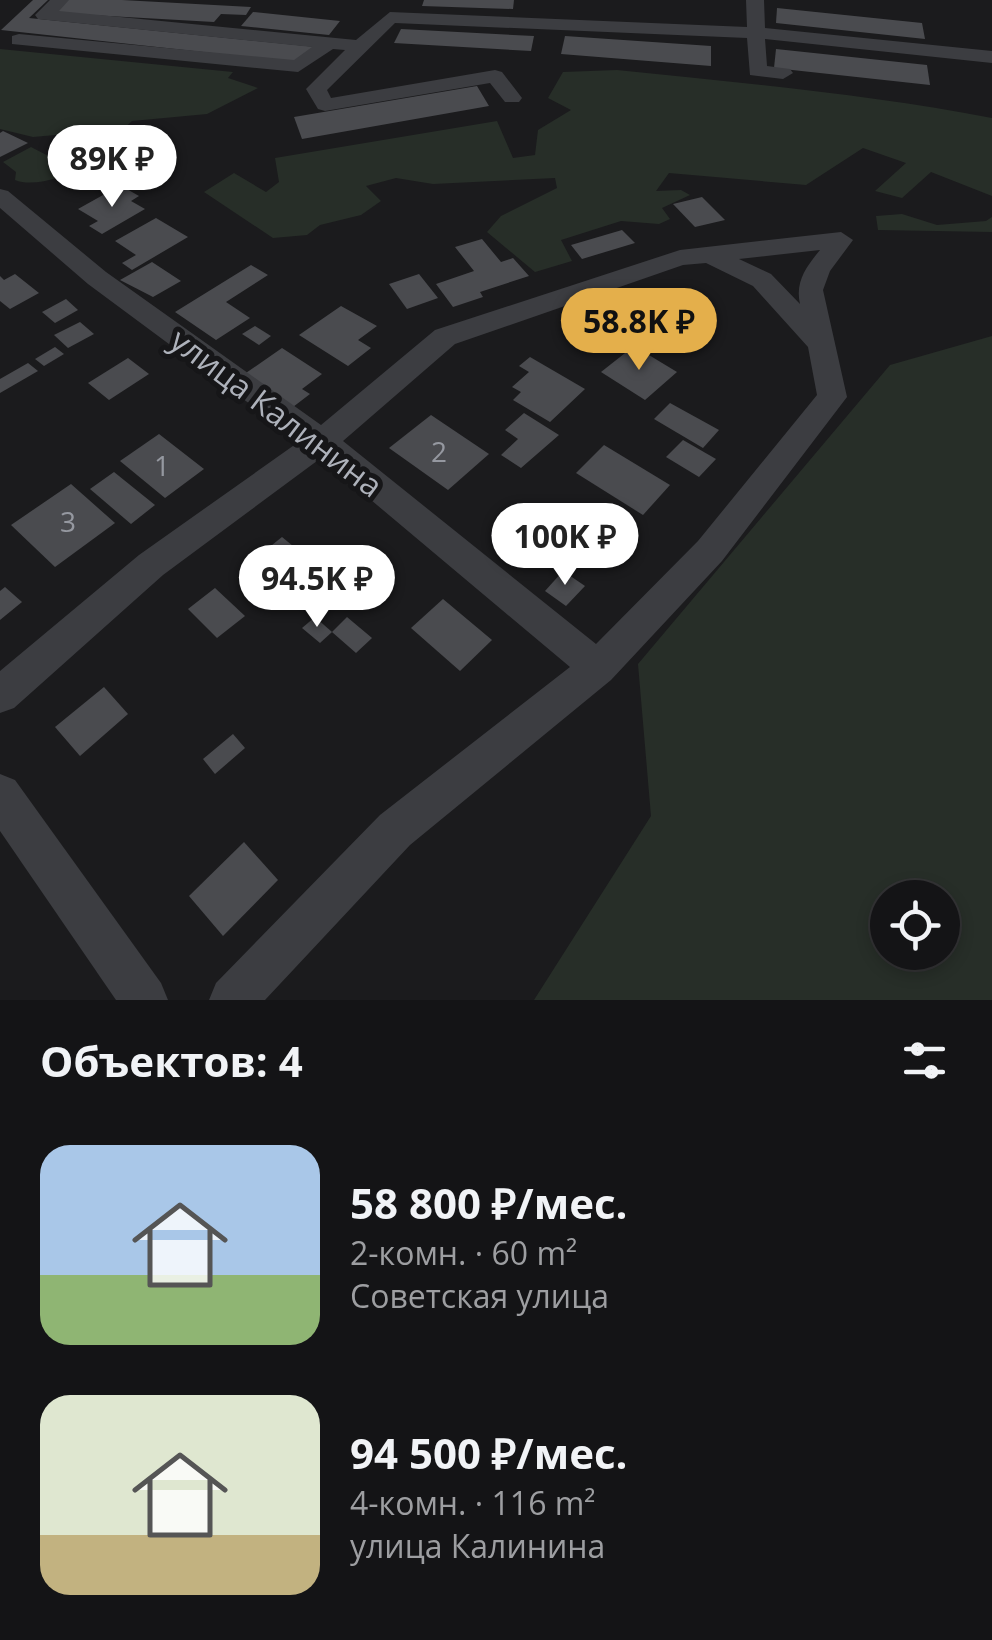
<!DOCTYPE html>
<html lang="ru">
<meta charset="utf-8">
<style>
body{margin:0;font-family:"Open Sans",sans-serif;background:#1d1d1f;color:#f1f3f6;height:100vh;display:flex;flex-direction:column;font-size:38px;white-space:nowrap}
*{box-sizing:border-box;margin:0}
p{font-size:32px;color:#9d9ea1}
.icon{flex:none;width:55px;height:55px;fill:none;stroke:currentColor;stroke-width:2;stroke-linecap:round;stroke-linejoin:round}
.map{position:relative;height:1000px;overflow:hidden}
.details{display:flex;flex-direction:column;background:#141416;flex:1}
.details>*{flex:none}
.tools{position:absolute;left:870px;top:880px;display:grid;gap:20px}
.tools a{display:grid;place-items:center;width:90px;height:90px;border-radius:50%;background:#141416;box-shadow:0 5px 15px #0003,0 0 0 2px #333335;font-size:50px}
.price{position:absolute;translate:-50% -85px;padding:0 22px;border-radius:35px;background:#fff;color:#222;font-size:32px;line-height:65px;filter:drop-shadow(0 2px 5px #0008)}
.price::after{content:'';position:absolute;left:50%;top:60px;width:30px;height:22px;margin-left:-15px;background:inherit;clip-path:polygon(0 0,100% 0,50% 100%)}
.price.on{background:#e4af4b;color:#111}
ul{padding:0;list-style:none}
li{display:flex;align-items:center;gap:30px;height:250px;padding:0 40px}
li span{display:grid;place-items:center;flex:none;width:280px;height:200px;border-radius:30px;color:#555}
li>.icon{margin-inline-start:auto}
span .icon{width:120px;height:120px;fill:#fffc;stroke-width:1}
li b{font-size:42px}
h2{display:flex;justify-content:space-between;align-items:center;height:120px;padding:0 40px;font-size:42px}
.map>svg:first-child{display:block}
.green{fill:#272e28;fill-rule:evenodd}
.building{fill:#4a4b4f}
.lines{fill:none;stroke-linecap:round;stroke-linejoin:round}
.minor{fill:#3c3d41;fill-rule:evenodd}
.labels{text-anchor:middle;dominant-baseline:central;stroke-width:10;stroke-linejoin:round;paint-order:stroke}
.number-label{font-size:28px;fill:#9598a0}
.street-label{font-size:32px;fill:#aeb2bb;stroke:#161618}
</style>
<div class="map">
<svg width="992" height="1000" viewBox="0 0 992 1000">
<rect width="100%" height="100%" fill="#1b1b1d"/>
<g class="green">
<path d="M 0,49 L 233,72 L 228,78 L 258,88 L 207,114 L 132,121 L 117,135 L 145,138 C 113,153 48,193 15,180 L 16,172 L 3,162 L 31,147 L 62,163 L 88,149 L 100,131 L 33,137 L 0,129 Z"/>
<path d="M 617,70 C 743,83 868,94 992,118 L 992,196 L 931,172 L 902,198 L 875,191 L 906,163 L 863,148 L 806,185 L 669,173 L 656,191 L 681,190 L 690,195 L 662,208 L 670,219 L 659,224 L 621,221 L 561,240 L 572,261 L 535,272 L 487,232 L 501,216 L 557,188 L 555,178 L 433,184 L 396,178 L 366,186 L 381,201 L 361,215 L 320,225 L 307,235 L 273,238 L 204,192 L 234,173 L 266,192 L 279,182 L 275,158 L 497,121 L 513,158 L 535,155 L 538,130 L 571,110 L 548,98 L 563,72 Z"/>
<path d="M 902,214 L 937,225 L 986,221 L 992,217 L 992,232 L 878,230 L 876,216 Z"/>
<path d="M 992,336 L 992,1000 L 534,1000 L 651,816 L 638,664 L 890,365 ZM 888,898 L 942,898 L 942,952 L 888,952 Z"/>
</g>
<g class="building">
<path d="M 33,0 L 48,0 L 29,18 L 316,47 L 296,62 L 1,30 Z"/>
<path d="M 68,0 L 122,0 L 251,7 L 246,15 L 221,14 L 214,22 L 55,13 Z"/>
<path d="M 424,0 L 514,0 L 513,9 L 422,6 Z"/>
<path d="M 777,8 L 922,23 L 925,39 L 776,23 Z"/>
<path d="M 253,12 L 340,21 L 329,35 L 241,26 Z"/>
<path d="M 401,29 L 534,36 L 531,51 L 394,43 Z"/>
<path d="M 565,36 L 711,46 L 711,66 L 561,54 Z"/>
<path d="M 776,49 L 927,65 L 930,85 L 774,68 Z"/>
<path d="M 477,86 L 489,106 L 302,139 L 294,117 Z"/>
<path d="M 3,131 L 28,143 L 0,157 L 0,133 Z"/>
<path d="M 125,188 L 139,196 L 131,201 L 145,209 L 102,234 L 89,226 L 98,221 L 78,209 L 112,190 L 117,193 Z"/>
<path d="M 702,197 L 725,220 L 695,227 L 673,204 Z"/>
<path d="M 156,218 L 188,237 L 132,270 L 122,263 L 136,255 L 115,241 Z"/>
<path d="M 622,230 L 635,243 L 582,259 L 571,245 Z"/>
<path d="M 482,239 L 501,262 L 513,258 L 529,276 L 480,292 L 483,297 L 453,307 L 436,284 L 474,271 L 455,247 Z"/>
<path d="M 152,262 L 181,281 L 153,297 L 120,280 Z"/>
<path d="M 251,265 L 268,275 L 226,302 L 250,318 L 216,340 L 175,312 Z"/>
<path d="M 15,274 L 39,293 L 10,309 L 0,301 L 0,276 L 4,280 Z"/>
<path d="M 419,274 L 438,298 L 407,309 L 389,284 Z"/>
<path d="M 66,299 L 78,310 L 55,323 L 42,312 Z"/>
<path d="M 341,306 L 377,326 L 358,340 L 371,348 L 348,366 L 299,335 Z"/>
<path d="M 80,322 L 94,334 L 68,348 L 54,335 Z"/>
<path d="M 255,326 L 271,336 L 259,345 L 242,334 Z"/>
<path d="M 634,346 L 677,372 L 645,400 L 601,372 Z"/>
<path d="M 55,347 L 64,354 L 44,366 L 35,359 Z"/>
<path d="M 282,348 L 322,374 L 302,389 L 310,394 L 293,407 L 243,375 Z"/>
<path d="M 530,357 L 585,389 L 550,422 L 513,400 L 521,392 L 512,387 L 529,372 L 519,366 Z"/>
<path d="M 128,358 L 149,374 L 109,400 L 88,383 Z"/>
<path d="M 28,363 L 38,371 L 0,393 L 0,379 Z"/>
<path d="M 670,403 L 719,430 L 703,448 L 654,419 Z"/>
<path d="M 524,413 L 559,435 L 521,468 L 501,455 L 518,439 L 505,430 Z"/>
<path d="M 431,415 L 489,454 L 448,490 L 389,448 Z"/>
<path d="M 159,434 L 204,469 L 165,498 L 120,461 Z"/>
<path d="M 683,440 L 716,459 L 699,477 L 666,457 Z"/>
<path d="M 604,445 L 670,485 L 643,515 L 576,473 Z"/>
<path d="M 114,472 L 155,505 L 131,524 L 90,489 Z"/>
<path d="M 71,484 L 115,523 L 55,567 L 11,525 Z"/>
<path d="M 282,537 L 321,569 L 281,604 L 241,570 Z"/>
<path d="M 563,571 L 585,586 L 566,606 L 545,591 Z"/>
<path d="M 5,587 L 22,602 L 0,620 L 0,591 Z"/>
<path d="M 215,588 L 245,616 L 217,638 L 188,609 Z"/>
<path d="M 443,599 L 492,640 L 460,671 L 411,628 Z"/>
<path d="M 315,617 L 332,632 L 320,643 L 302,628 Z"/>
<path d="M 347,617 L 372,638 L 356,653 L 332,632 Z"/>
<path d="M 104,687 L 128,714 L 80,756 L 55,727 Z"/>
<path d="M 233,734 L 245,748 L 215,774 L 203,759 Z"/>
<path d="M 244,842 L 278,880 L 223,936 L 189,896 Z"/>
</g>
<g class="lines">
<g class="minor">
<path d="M 50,0 L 69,0 L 59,11 L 356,40 L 390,12 L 747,27 L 746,0 L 764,0 L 765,28 L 992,51 L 992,63 L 765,39 L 767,66 L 790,69 L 793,73 L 783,79 L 750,75 L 747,38 L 395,23 L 327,90 L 331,98 L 495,70 L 502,72 L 522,98 L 519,102 L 505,102 L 490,83 L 325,111 L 318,109 L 306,89 L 345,50 L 333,49 L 298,72 L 12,44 L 12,36 L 19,34 L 294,60 L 312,47 L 38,19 L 35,15 Z"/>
<path d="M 0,189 L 8,191 L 106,272 L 321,425 L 435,330 L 680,250 L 841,232 L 853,240 L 830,271 L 823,290 L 847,397 L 722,561 L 611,680 L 410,845 L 265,1000 L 209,1000 L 216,983 L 380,815 L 570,667 L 321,458 L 163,575 L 14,708 L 0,713 L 0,671 L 139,555 L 300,441 L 88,284 L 0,208 ZM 820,250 C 806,267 795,282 800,304 L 771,274 L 739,259 ZM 706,263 L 753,286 L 808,347 L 817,395 L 698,541 L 596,644 L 343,441 L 455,344 L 683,265 Z"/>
<path d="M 0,774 L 15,780 L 161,983 L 168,1000 L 116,1000 L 0,831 Z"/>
</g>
</g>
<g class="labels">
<g class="number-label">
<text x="439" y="451">2</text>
<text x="162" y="465">1</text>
<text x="68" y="521">3</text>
</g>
<g class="street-label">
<text transform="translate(277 412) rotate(37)">улица Калинина</text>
</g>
</g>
</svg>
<div class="tools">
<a><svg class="icon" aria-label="locate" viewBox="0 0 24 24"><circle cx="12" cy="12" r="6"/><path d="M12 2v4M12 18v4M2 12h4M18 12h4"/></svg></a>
</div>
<b class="price" style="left:112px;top:210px">89K ₽</b>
<b class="price on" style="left:639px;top:373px">58.8K ₽</b>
<b class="price" style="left:565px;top:588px">100K ₽</b>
<b class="price" style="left:317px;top:630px">94.5K ₽</b>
</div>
<section class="details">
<h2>Объектов: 4<svg class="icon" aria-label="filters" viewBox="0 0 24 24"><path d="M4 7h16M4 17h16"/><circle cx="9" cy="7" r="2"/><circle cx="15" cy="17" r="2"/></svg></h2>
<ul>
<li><span style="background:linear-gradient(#a9c7e8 65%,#8fb573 0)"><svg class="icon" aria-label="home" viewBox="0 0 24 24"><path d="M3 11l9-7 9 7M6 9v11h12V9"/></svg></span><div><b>58 800 ₽/мес.</b><p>2-комн. · 60 m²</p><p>Советская улица</p></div></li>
<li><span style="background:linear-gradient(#dfe7d0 70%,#c2b280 0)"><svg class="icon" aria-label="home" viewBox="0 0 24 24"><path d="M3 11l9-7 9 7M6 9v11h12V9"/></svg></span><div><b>94 500 ₽/мес.</b><p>4-комн. · 116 m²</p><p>улица Калинина</p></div></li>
</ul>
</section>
